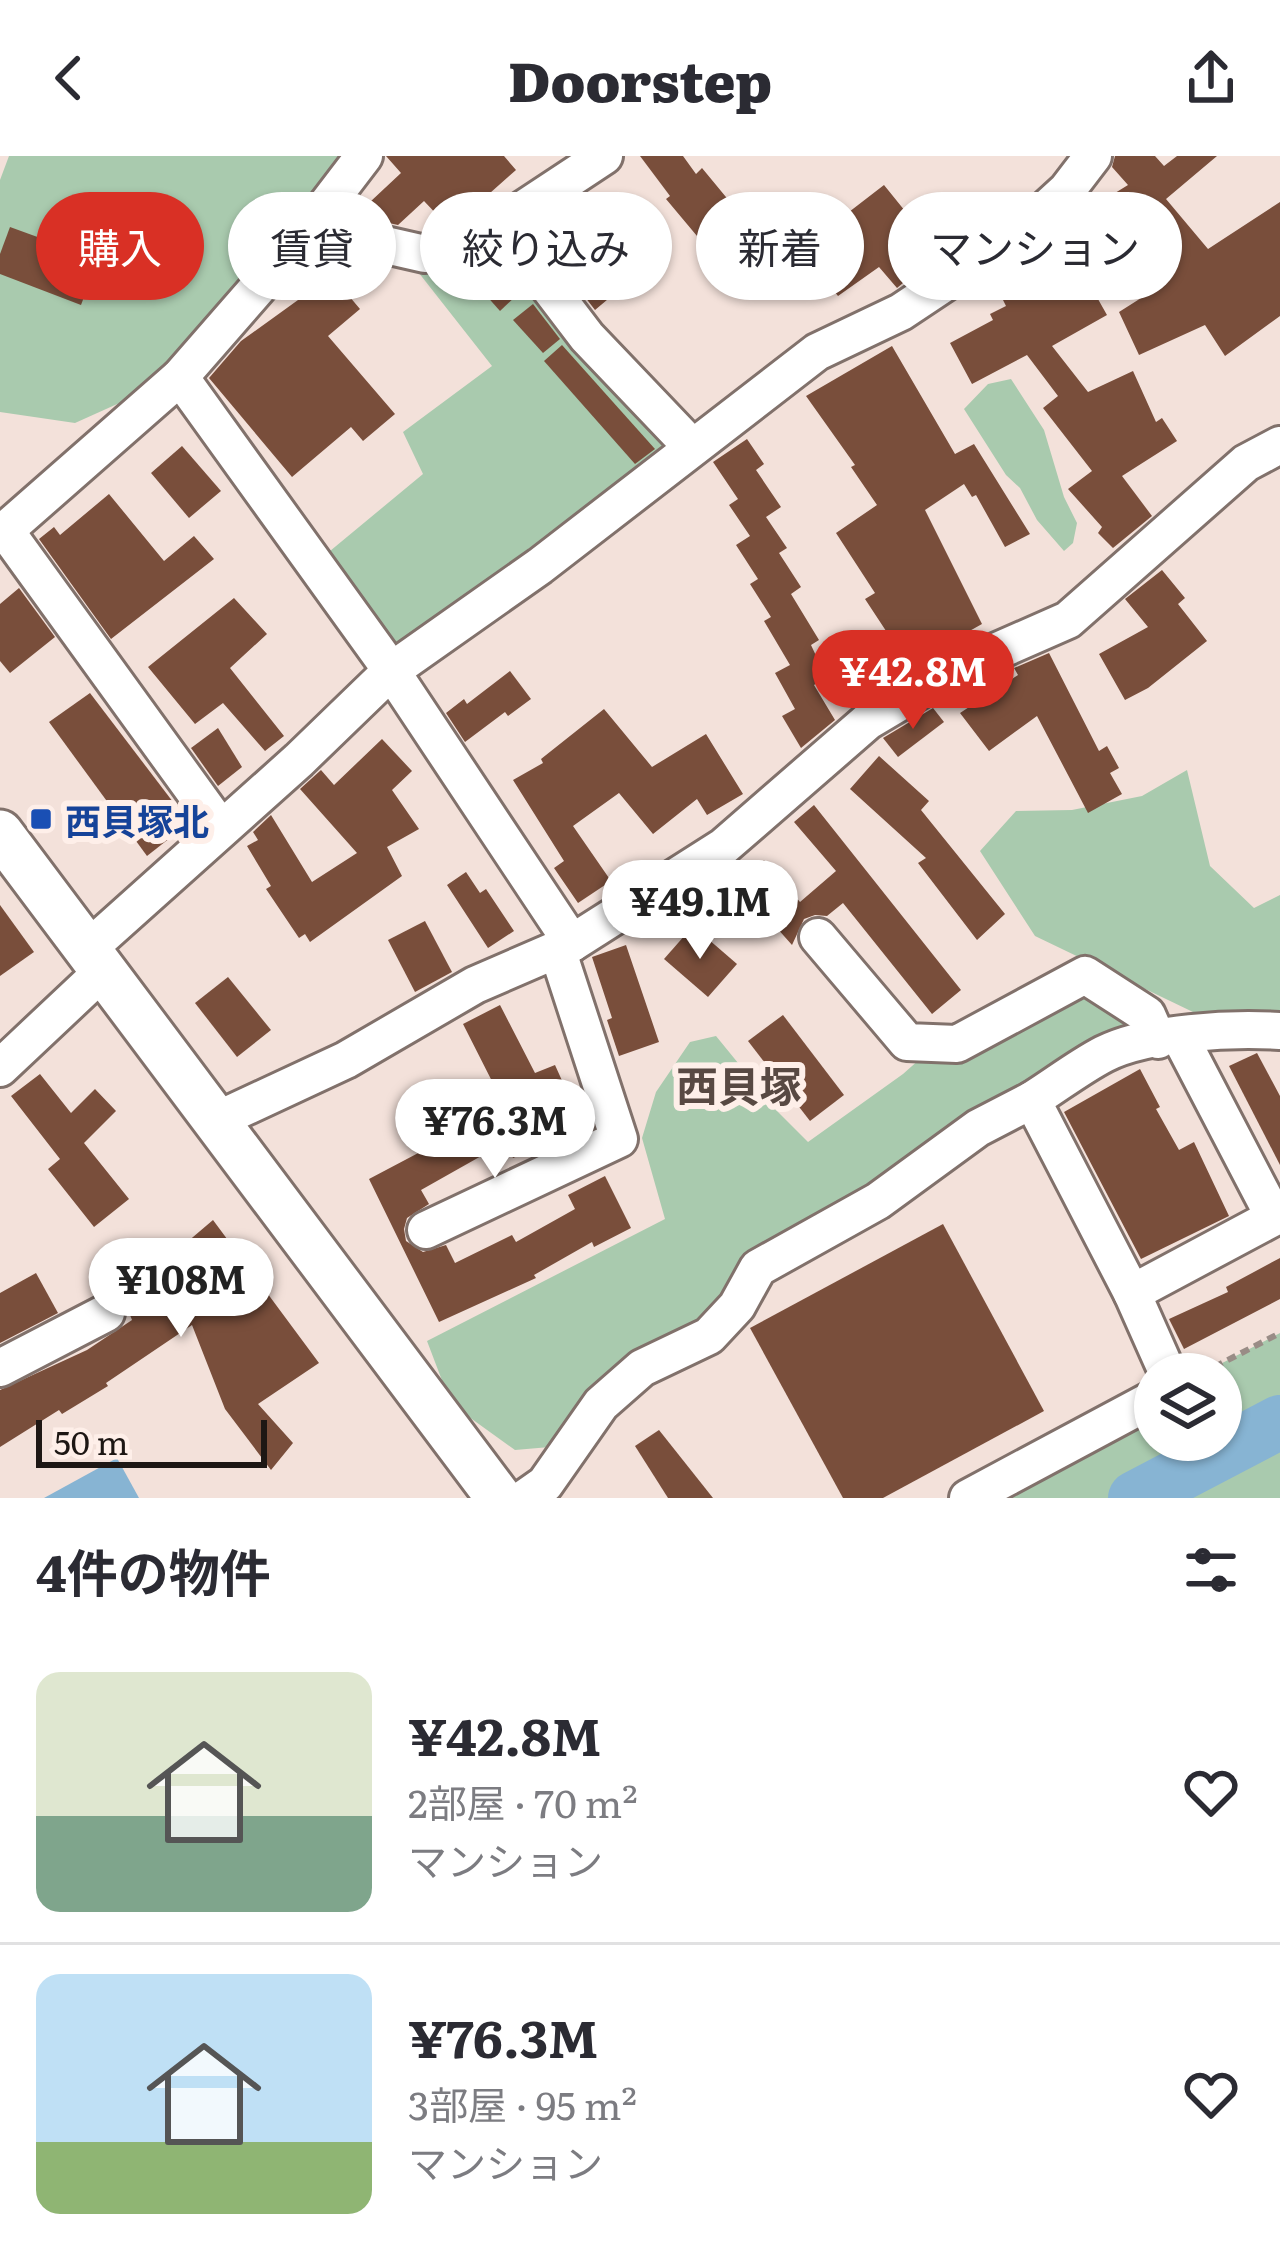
<!DOCTYPE html>
<html lang="ja">
<meta charset="utf-8">
<style>
body{margin:0;font-family:Literata,"Noto Sans JP",serif;background:#f7f7f7;color:#2b2b33;height:100vh;display:flex;flex-direction:column;font-size:45px;white-space:nowrap}
*{box-sizing:border-box;margin:0}
p{font-size:39px;color:#7c7c81}
.icon{flex:none;width:66px;height:66px;fill:none;stroke:currentColor;stroke-width:2;stroke-linecap:round;stroke-linejoin:round}
.map{position:relative;height:1342px;overflow:hidden}
.drawer{display:flex;flex-direction:column;background:#fff;flex:1}
.drawer>*{flex:none}
.guide{position:absolute;left:36px;top:36px;width:1209px;height:108px;display:flex;gap:24px}
.buttons{position:absolute;left:1134px;top:1197px;display:grid;gap:24px}
.buttons a{display:grid;place-items:center;width:108px;height:108px;border-radius:50%;background:#fff;box-shadow:0 3px 9px #0004;font-size:60px}
.scale{position:absolute;left:36px;bottom:30px;width:231px;box-sizing:border-box;padding-left:12px;border:6px solid #1d1714;border-top:0;font-size:33px;line-height:42px;white-space:nowrap;color:#1d1714;-webkit-text-stroke:9px #feefe9;paint-order:stroke}
.price{position:absolute;translate:-50% -102px;padding:0 27px;border-radius:42px;background:#fff;color:#222;font-size:39px;line-height:78px;filter:drop-shadow(0 3px 6px #0008)}
.price::after{content:'';position:absolute;left:50%;top:72px;width:36px;height:27px;margin-left:-18px;background:inherit;clip-path:polygon(0 0,100% 0,50% 100%)}
.price.current{background:#d93025;color:#fff}
ul{padding:0;list-style:none}
li{display:flex;align-items:center;gap:36px;height:300px;padding:0 36px}
li+li{border-top:3px solid #e1e1e2}
li span{display:grid;place-items:center;flex:none;width:336px;height:240px;border-radius:24px;color:#555}
li>.icon{margin-inline-start:auto}
span .icon{width:144px;height:144px;fill:#fffc;stroke-width:1}
li b{font-size:51px}
h2{display:flex;justify-content:space-between;align-items:center;height:144px;padding:0 36px;font-size:51px}
.chip{padding:0 42px;border-radius:54px;background:#fff;box-shadow:0 3px 9px #0004;font-size:42px;line-height:108px}
.chip.current{background:#d93025;color:#fff}
header{display:flex;justify-content:space-between;align-items:center;height:156px;padding:0 36px;background:#fff;font-size:54px;font-weight:800}
.map>svg:first-child{display:block}
.green{fill:#a9caae}
.water{fill:#87b4d3}
.lines{fill:none;stroke-linecap:round;stroke-linejoin:round}
.river{stroke:#87b4d3;stroke-width:54}
.building{fill:#794e3b}
.minor-casing{stroke:#81716b;stroke-width:42}
.tertiary-casing{stroke:#81716b;stroke-width:51}
.path{stroke:#998c86;stroke-width:6;stroke-dasharray:9 6;stroke-linecap:butt}
.minor{stroke:#fff;stroke-width:36}
.tertiary{stroke:#fff;stroke-width:45}
.transit-dot{fill:#1a4fb4;stroke:#feefe9;stroke-width:4.5}
.labels{text-anchor:middle;dominant-baseline:central;stroke-width:12;stroke-linejoin:round;paint-order:stroke}
.transit-label{font-size:36px;font-weight:bold;fill:#164399;stroke:#feefe9;text-anchor:start}
.quarter-label{font-size:42px;font-weight:bold;fill:#584943;stroke:#feefe9}
</style>
<header><svg class="icon" aria-label="back" viewBox="0 0 24 24"><path d="M15 5l-7 7 7 7"/></svg>Doorstep<svg class="icon" aria-label="share" viewBox="0 0 24 24"><path d="M12 15V3M7 8l5-5 5 5M5 13v7h14v-7"/></svg></header>
<div class="map">
<svg width="1280" height="1342" viewBox="0 0 1280 1342">
<rect width="100%" height="100%" fill="#f3e1da"/>
<g class="green">
<path d="M 9,0 L 347,0 L 155,231 L 75,267 L 0,256 L 0,24 Z"/>
<path d="M 510,80 L 681,298 L 386,507 L 324,400 L 423,318 L 403,276 L 492,210 L 415,112 Z"/>
<path d="M 1011,223 L 1044,274 L 1064,341 L 1077,367 L 1073,387 L 1064,395 L 1037,364 L 1020,332 L 1006,319 L 964,253 L 988,228 Z"/>
<path d="M 1187,614 L 1210,710 L 1254,752 L 1280,739 L 1280,855 L 1193,856 L 1035,780 L 980,695 L 1016,655 L 1072,654 L 1142,640 Z"/>
<path d="M 1101,829 L 1158,884 L 758,1112 L 573,1289 L 515,1294 L 451,1248 L 427,1185 L 665,1063 L 642,982 L 656,936 L 690,886 L 716,880 L 778,956 L 808,986 L 903,918 L 938,887 Z"/>
<path d="M 1280,1177 L 1280,1342 L 976,1342 L 1155,1242 L 1155,1284 L 1221,1284 L 1221,1218 L 1201,1218 Z"/>
</g>
<path class="water" d="M 117,1302 L 139,1342 L 44,1342 Z"/>
<g class="lines">
<path class="river" d="M 1135,1342 L 1280,1266"/>
</g>
<g class="building">
<path d="M 386,0 L 504,0 L 516,14 L 481,45 L 473,36 L 442,64 L 424,45 L 398,69 L 389,67 L 370,46 L 401,17 Z"/>
<path d="M 640,0 L 683,0 L 696,18 L 702,12 L 759,81 L 723,111 L 666,43 L 670,40 Z"/>
<path d="M 1115,0 L 1155,0 L 1164,10 L 1177,0 L 1217,0 L 1166,43 L 1208,93 L 1280,46 L 1280,160 L 1225,200 L 1205,169 L 1139,199 L 1119,156 L 1160,130 L 1111,72 L 1097,81 L 1081,58 L 1128,29 L 1112,11 Z"/>
<path d="M 884,29 L 939,97 L 897,132 L 879,111 L 838,140 L 801,93 Z"/>
<path d="M 552,61 L 589,101 L 597,94 L 626,128 L 595,154 L 536,77 Z"/>
<path d="M 10,71 L 98,103 L 81,149 L 0,118 L 0,98 Z"/>
<path d="M 1068,90 L 1107,159 L 1052,190 L 1088,236 L 1133,215 L 1156,266 L 1162,262 L 1177,285 L 1122,320 L 1152,360 L 1113,392 L 1098,377 L 1102,371 L 1068,333 L 1092,315 L 1043,252 L 1058,240 L 1027,199 L 972,228 L 950,187 L 993,164 L 990,158 L 1006,150 L 992,122 L 1023,102 L 1029,112 Z"/>
<path d="M 322,108 L 360,153 L 328,180 L 395,258 L 363,285 L 351,271 L 292,321 L 209,222 L 241,185 L 298,144 L 290,135 Z"/>
<path d="M 494,112 L 518,138 L 500,155 L 476,128 Z"/>
<path d="M 533,148 L 560,183 L 543,197 L 513,164 Z"/>
<path d="M 562,189 L 655,293 L 635,308 L 544,205 Z"/>
<path d="M 892,190 L 955,298 L 974,288 L 1030,378 L 1005,391 L 976,339 L 972,341 L 964,328 L 925,354 L 982,468 L 957,482 L 954,475 L 902,510 L 885,484 L 890,481 L 865,443 L 875,437 L 836,377 L 877,349 L 851,311 L 855,309 L 806,240 Z"/>
<path d="M 747,283 L 764,308 L 756,314 L 781,351 L 766,361 L 787,392 L 779,397 L 801,431 L 791,438 L 819,484 L 811,489 L 826,521 L 814,529 L 835,564 L 801,592 L 782,560 L 795,553 L 775,517 L 790,509 L 764,465 L 771,461 L 750,428 L 758,423 L 736,389 L 750,380 L 729,349 L 738,343 L 713,306 Z"/>
<path d="M 182,290 L 221,335 L 189,362 L 151,317 Z"/>
<path d="M 109,338 L 164,405 L 194,380 L 214,403 L 111,483 L 39,383 L 54,371 L 60,379 Z"/>
<path d="M 1162,414 L 1185,442 L 1178,448 L 1207,485 L 1148,532 L 1125,544 L 1099,498 L 1148,471 L 1125,443 Z"/>
<path d="M 19,432 L 55,481 L 10,517 L 0,505 L 0,448 Z"/>
<path d="M 234,442 L 267,478 L 230,512 L 284,580 L 265,595 L 223,547 L 195,568 L 148,511 Z"/>
<path d="M 1049,497 L 1099,595 L 1107,590 L 1119,612 L 1110,617 L 1122,638 L 1088,657 L 1037,560 L 989,595 L 960,557 L 1018,519 L 1014,512 Z"/>
<path d="M 510,515 L 531,543 L 508,560 L 505,556 L 465,586 L 446,557 L 464,543 L 467,548 Z"/>
<path d="M 90,537 L 189,667 L 147,700 L 49,566 Z"/>
<path d="M 933,552 L 944,566 L 898,601 L 883,582 Z"/>
<path d="M 604,553 L 652,611 L 706,578 L 743,638 L 707,659 L 697,643 L 653,678 L 619,637 L 573,670 L 611,725 L 578,747 L 554,712 L 564,705 L 513,624 L 543,607 L 541,603 Z"/>
<path d="M 218,572 L 242,611 L 218,630 L 191,592 Z"/>
<path d="M 382,583 L 412,615 L 392,634 L 419,673 L 387,691 L 402,720 L 310,786 L 305,778 L 299,782 L 266,733 L 271,730 L 247,690 L 258,684 L 253,676 L 271,659 L 312,726 L 357,697 L 300,633 L 321,614 L 334,629 Z"/>
<path d="M 879,600 L 929,645 L 921,654 L 1005,758 L 977,784 L 918,707 L 926,702 L 850,633 Z"/>
<path d="M 814,649 L 961,834 L 932,858 L 843,747 L 827,760 L 815,759 L 804,763 L 792,789 L 737,727 L 764,704 L 800,746 L 836,715 L 794,666 Z"/>
<path d="M 466,716 L 480,737 L 486,733 L 514,775 L 488,792 L 447,729 Z"/>
<path d="M 0,749 L 34,796 L 0,820 Z"/>
<path d="M 425,765 L 452,816 L 415,836 L 388,784 Z"/>
<path d="M 693,770 L 737,808 L 708,841 L 664,803 Z"/>
<path d="M 626,789 L 659,886 L 619,900 L 607,864 L 612,862 L 592,801 Z"/>
<path d="M 228,821 L 271,874 L 237,901 L 195,847 Z"/>
<path d="M 500,849 L 535,917 L 555,909 L 573,949 L 530,968 L 540,990 L 513,1002 L 506,986 L 421,1034 L 429,1048 L 407,1062 L 404,1073 L 406,1085 L 423,1096 L 446,1089 L 455,1107 L 512,1079 L 516,1086 L 575,1053 L 568,1039 L 605,1020 L 631,1072 L 594,1091 L 592,1086 L 534,1119 L 536,1122 L 439,1166 L 369,1023 L 441,985 L 436,977 L 500,941 L 463,868 Z"/>
<path d="M 783,859 L 844,939 L 810,965 L 748,885 Z"/>
<path d="M 1257,897 L 1280,940 L 1280,1009 L 1229,910 Z"/>
<path d="M 1140,913 L 1160,951 L 1156,953 L 1179,994 L 1194,986 L 1229,1060 L 1141,1103 L 1064,956 Z"/>
<path d="M 40,918 L 71,957 L 95,933 L 116,955 L 84,987 L 129,1043 L 94,1071 L 48,1013 L 60,1003 L 11,940 Z"/>
<path d="M 213,1064 L 319,1207 L 258,1248 L 293,1287 L 271,1314 L 225,1253 L 192,1169 L 106,1227 L 108,1230 L 62,1258 L 59,1254 L 0,1291 L 0,1234 L 87,1194 L 132,1164 L 125,1146 L 113,1136 L 93,1106 L 123,1087 L 146,1121 Z"/>
<path d="M 943,1068 L 1044,1255 L 883,1342 L 843,1342 L 750,1172 Z"/>
<path d="M 1280,1102 L 1280,1143 L 1184,1193 L 1169,1163 L 1228,1136 L 1226,1131 Z"/>
<path d="M 36,1117 L 58,1157 L 0,1187 L 0,1137 Z"/>
<path d="M 659,1274 L 713,1342 L 668,1342 L 635,1290 Z"/>
</g>
<g class="lines">
<g class="minor-casing">
<g id="minor">
<path d="M 501,68 L 587,181 L 691,290"/>
<path d="M 303,80 L 381,88 L 425,98 L 501,68 L 604,0"/>
<path d="M 180,221 L 386,507 L 572,787"/>
<path d="M 5,374 L 220,671"/>
<path d="M 0,379 L 180,221 L 303,80 L 364,0"/>
<path d="M 818,781 L 907,886 L 957,888 L 1085,819 L 1147,859 L 1158,884"/>
<path d="M 89,792 L 299,604 L 391,515 L 540,410 L 817,196 L 901,156 L 1021,76 L 1067,34 L 1093,0"/>
<path d="M 1179,879 L 1274,1061"/>
<path d="M 0,912 L 104,814"/>
<path d="M 217,964 L 346,904 L 475,829 L 572,787 L 723,691 L 868,565 L 952,515 L 1068,464 L 1246,307 L 1280,289"/>
<path d="M 426,1074 L 619,983 L 557,793"/>
<path d="M 1132,1137 L 1280,1058"/>
<path d="M 0,1212 L 106,1157"/>
<path d="M 1168,1218 L 1132,1137 L 1032,944 C 1056,929 1079,911 1104,898 C 1148,876 1231,872 1280,875"/>
<path d="M 525,1342 L 545,1328 L 601,1248 L 642,1212 L 709,1180 L 737,1150 L 758,1112 L 878,1045 L 978,972 L 1032,944"/>
<path d="M 968,1342 L 1155,1242"/>
</g>
</g>
<g class="tertiary-casing">
<path id="tertiary" d="M 0,677 L 499,1342"/>
</g>
<path class="path" d="M 1201,1218 L 1280,1177"/>
<use href="#minor" class="minor"/>
<use href="#tertiary" class="tertiary"/>
</g>
<rect class="transit-dot" x="29" y="651" width="24" height="24" rx="6"/>
<g class="labels">
<g class="transit-label">
<text x="65" y="663">西貝塚北</text>
</g>
<g class="quarter-label">
<text x="739" y="928">西貝塚</text>
</g>
</g>
</svg>
<div class="buttons">
<a><svg class="icon" aria-label="layers" viewBox="0 0 24 24"><path d="M12 4l9 5-9 5-9-5zM3 14l9 5 9-5"/></svg></a>
</div>
<div class="scale">50 m</div>
<b class="price current" style="left:913px;top:576px">¥42.8M</b>
<b class="price" style="left:700px;top:806px">¥49.1M</b>
<b class="price" style="left:495px;top:1025px">¥76.3M</b>
<b class="price" style="left:181px;top:1184px">¥108M</b>
<div class="guide">
<a class="chip current">購入</a>
<a class="chip">賃貸</a>
<a class="chip">絞り込み</a>
<a class="chip">新着</a>
<a class="chip">マンション</a>
</div>
</div>
<section class="drawer">
<h2>4件の物件<svg class="icon" aria-label="filters" viewBox="0 0 24 24"><path d="M4 7h16M4 17h16"/><circle cx="9" cy="7" r="2"/><circle cx="15" cy="17" r="2"/></svg></h2>
<ul>
<li><span style="background:linear-gradient(#dfe7d0 60%,#7fa58c 0)"><svg class="icon" aria-label="home" viewBox="0 0 24 24"><path d="M3 11l9-7 9 7M6 9v11h12V9"/></svg></span><div><b>¥42.8M</b><p>2部屋 · 70 m²</p><p>マンション</p></div><svg class="icon" aria-label="heart" viewBox="0 0 24 24"><path d="M12 20l-8-8c-3-5 5-10 8-4 3-6 11-1 8 4z"/></svg></li>
<li><span style="background:linear-gradient(#bfe0f5 70%,#8fb573 0)"><svg class="icon" aria-label="home" viewBox="0 0 24 24"><path d="M3 11l9-7 9 7M6 9v11h12V9"/></svg></span><div><b>¥76.3M</b><p>3部屋 · 95 m²</p><p>マンション</p></div><svg class="icon" aria-label="heart" viewBox="0 0 24 24"><path d="M12 20l-8-8c-3-5 5-10 8-4 3-6 11-1 8 4z"/></svg></li>
</ul>
</section>
